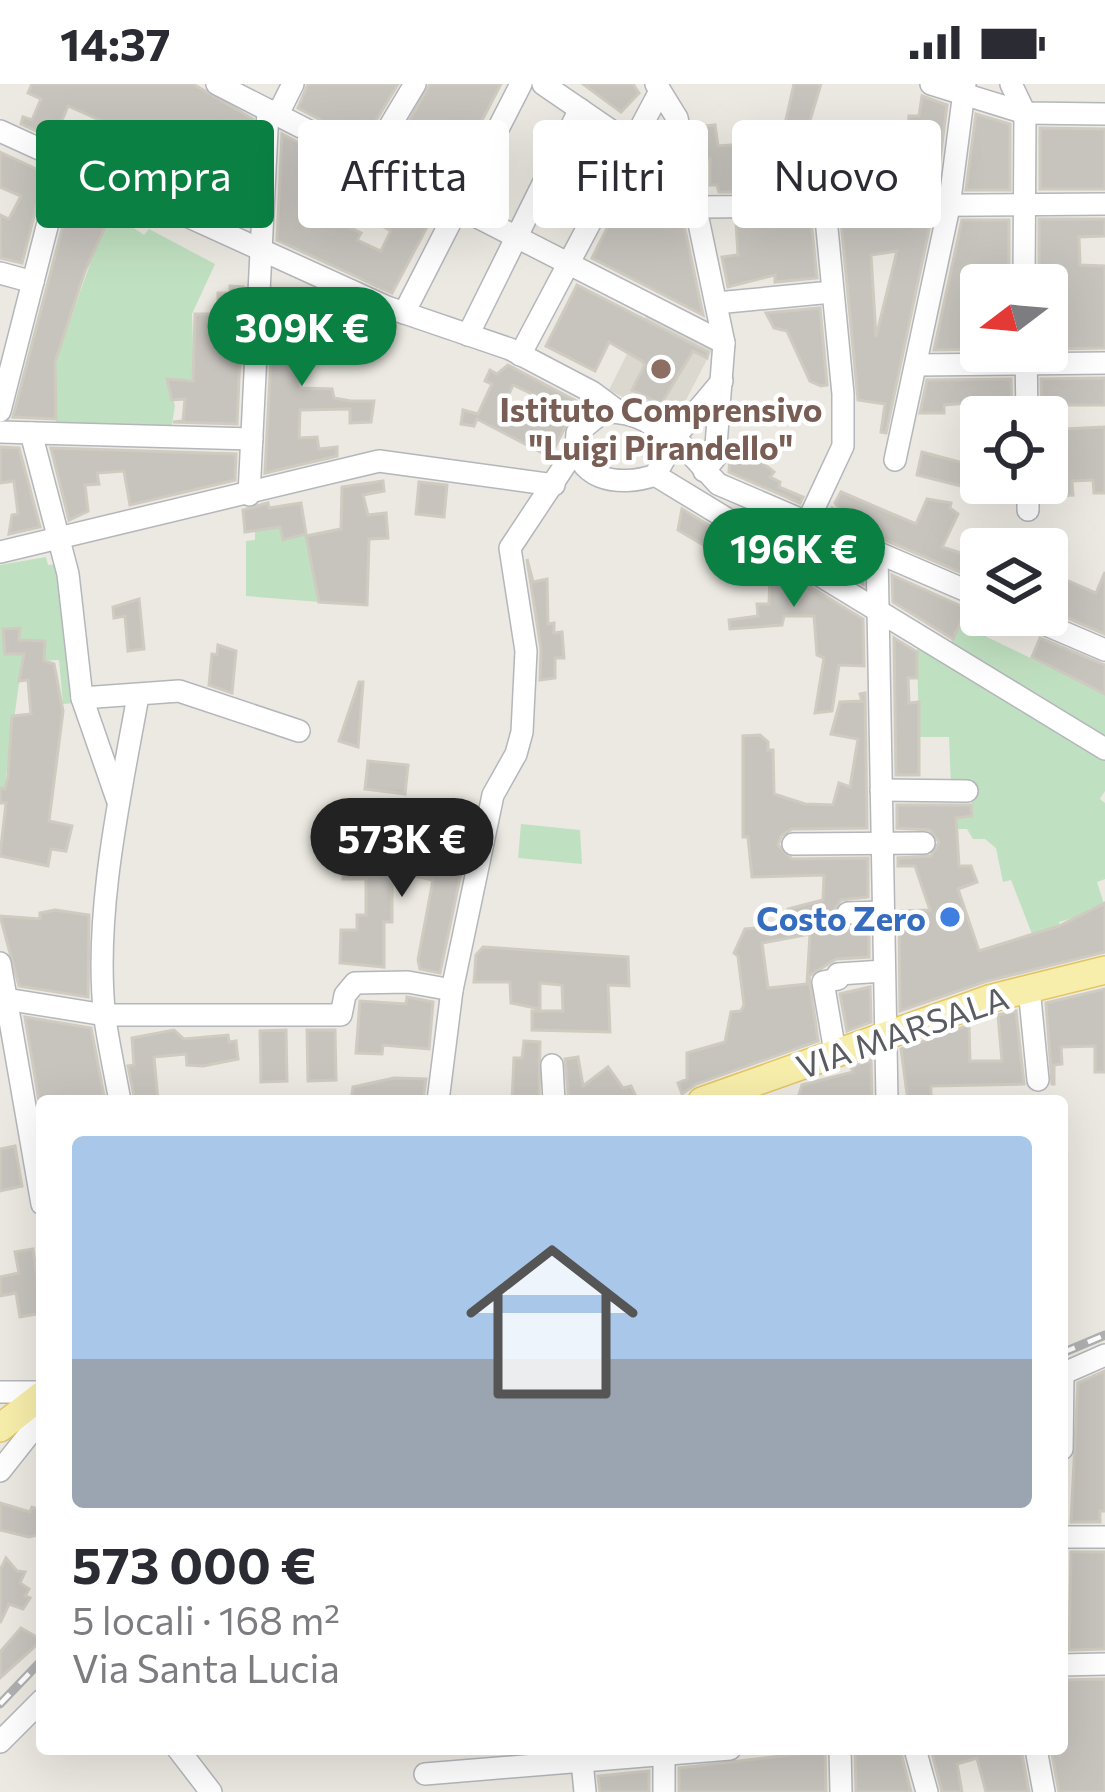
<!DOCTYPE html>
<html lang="it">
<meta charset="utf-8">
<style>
body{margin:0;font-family:Commissioner,sans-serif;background:#f7f7f7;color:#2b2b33;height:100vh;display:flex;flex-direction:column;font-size:45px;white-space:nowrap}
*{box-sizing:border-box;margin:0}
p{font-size:39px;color:#7c7c81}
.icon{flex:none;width:66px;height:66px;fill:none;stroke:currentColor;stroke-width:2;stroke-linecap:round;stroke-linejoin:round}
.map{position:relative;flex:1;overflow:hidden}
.panel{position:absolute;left:36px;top:1011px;width:1032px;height:660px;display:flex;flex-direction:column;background:#fff;border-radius:12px;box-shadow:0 12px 48px #0002}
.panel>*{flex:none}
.top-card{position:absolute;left:36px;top:36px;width:1035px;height:108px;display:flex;gap:24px}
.needle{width:78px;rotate:254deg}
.fabs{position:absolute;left:960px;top:180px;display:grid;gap:24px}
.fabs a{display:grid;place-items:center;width:108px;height:108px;border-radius:12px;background:#fff;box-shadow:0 12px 48px #0002;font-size:60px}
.price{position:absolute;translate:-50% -102px;padding:0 27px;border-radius:42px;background:#0b8043;color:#fff;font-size:39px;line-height:78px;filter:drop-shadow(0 3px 6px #0008)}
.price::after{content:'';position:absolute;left:50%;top:72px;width:36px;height:27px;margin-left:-18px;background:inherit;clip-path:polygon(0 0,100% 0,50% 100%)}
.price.active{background:#222;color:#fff}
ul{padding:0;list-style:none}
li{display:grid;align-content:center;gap:24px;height:636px;padding:0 36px}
li span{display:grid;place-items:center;height:372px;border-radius:12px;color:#555}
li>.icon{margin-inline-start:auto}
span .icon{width:216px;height:216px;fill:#fffc;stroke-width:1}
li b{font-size:51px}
.tag{padding:0 42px;border-radius:12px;background:#fff;box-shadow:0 12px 48px #0002;font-size:42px;line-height:108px}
.tag.active{background:#0b8043;color:#fff}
.status{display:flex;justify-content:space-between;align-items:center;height:84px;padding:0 60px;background:#fff;direction:ltr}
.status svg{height:33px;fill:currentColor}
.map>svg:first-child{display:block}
.education{fill:#dbd8cf}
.green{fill:#c0e1c1}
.building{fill:#c7c4be;stroke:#cfcbc0;stroke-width:3;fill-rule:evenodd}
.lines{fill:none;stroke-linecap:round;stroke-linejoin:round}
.minor-casing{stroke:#b4b6bb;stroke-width:24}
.major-casing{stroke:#e3c562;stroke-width:30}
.minor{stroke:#fff;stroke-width:21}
.major{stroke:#f7eeab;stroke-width:27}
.rail-casing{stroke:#b0b0b1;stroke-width:9}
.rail{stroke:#fff;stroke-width:4.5;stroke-dasharray:14;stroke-linecap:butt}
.education-dot{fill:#8d6e63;stroke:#fff;stroke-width:4.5}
.shop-dot{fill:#3f7fe0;stroke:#fff;stroke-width:4.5}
.labels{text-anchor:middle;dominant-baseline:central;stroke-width:9;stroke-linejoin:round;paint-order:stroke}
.education-label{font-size:33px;font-weight:bold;fill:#785e54;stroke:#fff}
.shop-label{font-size:33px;font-weight:bold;fill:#366cbe;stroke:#fff;text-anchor:end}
.street-label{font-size:33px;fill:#5a5c61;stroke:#fff}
</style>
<div class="status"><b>14:37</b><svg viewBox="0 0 49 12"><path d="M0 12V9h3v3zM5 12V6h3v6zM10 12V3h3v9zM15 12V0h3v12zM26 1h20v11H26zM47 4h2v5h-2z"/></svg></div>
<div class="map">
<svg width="1105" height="1708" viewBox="0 0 1105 1708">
<rect width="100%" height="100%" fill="#ebe9e1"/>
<path class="education" d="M 647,230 L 713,264 L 674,339 L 609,306 Z"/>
<g class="green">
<path d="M 109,127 L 144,151 L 149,145 L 215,180 L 192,230 L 194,295 L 167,295 L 175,322 L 171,346 L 56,341 L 55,278 Z"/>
<path d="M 280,443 L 283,456 L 306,450 L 319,518 L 246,512 L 246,457 L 255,456 L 255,447 Z"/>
<path d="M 46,473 L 48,481 L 58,480 L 77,619 L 63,620 L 59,576 L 22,578 L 5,700 L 9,705 L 0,704 L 0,481 Z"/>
<path d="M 956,538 L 1105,610 L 1105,656 L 950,563 Z"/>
<path d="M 917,564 L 1105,676 L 1105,707 L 1100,715 L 1105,719 L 1105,795 L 1097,798 L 1104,820 L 1089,825 L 1092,838 L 1076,833 L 1059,838 L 1060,846 L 1032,850 L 1011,796 L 1003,798 L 996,764 L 985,755 L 973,755 L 967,745 L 957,745 L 956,734 L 972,732 L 971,702 L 951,701 L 949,653 L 919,653 Z"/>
<path d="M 521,740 L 580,746 L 582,780 L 518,774 Z"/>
</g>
<g class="building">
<path d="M 32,0 L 193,0 L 253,35 L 245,142 L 225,133 L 234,117 L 203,109 L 221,65 L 166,39 L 154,60 L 68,22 L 58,46 L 80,54 L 75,65 L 21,40 L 23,33 L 32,36 L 41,15 L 28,9 Z"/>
<path d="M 308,0 L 398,0 L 363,58 L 298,24 Z"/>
<path d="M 430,0 L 501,0 L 448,101 L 390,71 Z"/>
<path d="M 583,0 L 633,0 L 639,9 L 621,28 Z"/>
<path d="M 794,0 L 821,0 L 804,56 L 783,49 Z"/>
<path d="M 922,12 L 947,21 L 936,106 L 814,107 L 812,66 L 871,58 L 873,72 L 912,72 L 916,51 L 907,50 L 909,32 L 919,32 Z"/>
<path d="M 976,30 L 1010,40 L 1010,106 L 966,106 Z"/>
<path d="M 715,41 L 718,62 L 742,60 L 745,83 L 776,85 L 776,101 L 765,108 L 719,108 L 717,101 L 710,101 L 710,75 L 701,76 L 694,43 Z"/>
<path d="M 1040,44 L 1105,45 L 1105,105 L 1040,105 Z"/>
<path d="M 656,47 L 665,51 L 670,74 L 663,87 L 674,93 L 703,231 L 592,174 Z"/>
<path d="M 282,50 L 435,128 L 392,209 L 277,156 ZM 344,110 L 367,122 L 363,131 L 391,147 L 381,167 L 357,156 L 361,149 L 332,135 Z"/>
<path d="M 0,68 L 45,89 L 22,179 L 0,174 L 0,131 L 9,135 L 21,112 L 0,103 Z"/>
<path d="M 73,103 L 114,123 L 85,187 L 55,278 L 56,335 L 13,333 Z"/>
<path d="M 1039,135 L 1105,135 L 1105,152 L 1079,153 L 1080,181 L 1105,182 L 1105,264 L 1047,265 L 1047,201 L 1039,201 Z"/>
<path d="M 931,136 L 886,349 L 881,348 L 885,320 L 858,316 L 841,137 ZM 897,167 L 876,253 L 871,171 Z"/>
<path d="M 962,136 L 1009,136 L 1009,201 L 981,201 L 981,211 L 964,215 L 964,238 L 981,238 L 981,265 L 934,266 Z"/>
<path d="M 811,137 L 817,194 L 775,198 L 775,191 L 728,203 L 722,173 L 738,171 L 736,138 Z"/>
<path d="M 577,201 L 708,268 L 707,274 L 693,267 L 661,320 L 632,306 L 645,281 L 642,277 L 609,258 L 595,287 L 546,262 Z"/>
<path d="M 230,202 L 243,203 L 237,340 L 173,338 L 183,337 L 185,315 L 172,316 L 167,295 L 193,297 L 195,230 L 218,230 L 218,209 L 230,209 Z"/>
<path d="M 274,216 L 372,262 L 332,268 L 309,257 L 309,270 L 301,271 L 301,304 L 332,305 L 334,314 L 351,317 L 374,317 L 371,338 L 350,339 L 350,325 L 300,326 L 299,354 L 317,353 L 319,365 L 337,363 L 337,372 L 265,389 Z"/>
<path d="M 820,224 L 827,301 L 821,302 L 810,297 L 787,247 L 774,244 L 766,229 Z"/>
<path d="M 508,281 L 578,318 L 550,373 L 477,335 L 474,342 L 461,340 L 463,326 L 478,330 L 492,300 L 485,297 L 490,286 L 497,290 ZM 513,301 L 547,317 L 535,342 L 502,326 Z"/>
<path d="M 1105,294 L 1105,321 L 1062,321 L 1063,345 L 1105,343 L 1105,409 L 1094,409 L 1093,396 L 1072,397 L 1073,411 L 1043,413 L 1047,333 L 1042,333 L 1041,295 Z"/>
<path d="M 1011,295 L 1012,333 L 981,333 L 981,346 L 968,343 L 968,319 L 944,321 L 944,329 L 920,329 L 927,296 Z"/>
<path d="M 0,363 L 19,364 L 40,443 L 9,450 L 12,431 L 18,430 L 14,397 L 0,399 Z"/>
<path d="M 51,364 L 236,370 L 235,396 L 130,421 L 124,387 L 97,389 L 99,400 L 85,401 L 88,427 L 69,436 Z"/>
<path d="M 730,368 L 762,378 L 774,388 L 770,393 L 780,398 L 779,403 L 803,413 L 800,419 L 729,388 Z"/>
<path d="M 922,368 L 963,379 L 964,375 L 981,378 L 981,407 L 917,391 Z"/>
<path d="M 383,397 L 384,407 L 363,411 L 368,431 L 386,429 L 388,454 L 369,455 L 367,521 L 319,518 L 306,452 L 341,445 L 342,403 Z"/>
<path d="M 419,398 L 447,401 L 444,433 L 416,430 Z"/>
<path d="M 841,408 L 916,440 L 927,415 L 951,419 L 950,424 L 958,430 L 942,463 L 967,471 L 972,460 L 984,462 L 981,497 L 827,431 L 832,424 L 842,429 L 835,419 Z"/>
<path d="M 268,419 L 269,424 L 301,419 L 306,450 L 283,456 L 280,443 L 245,448 L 243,426 Z"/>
<path d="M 682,425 L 863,535 L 864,582 L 839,581 L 832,627 L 815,629 L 824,574 L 817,571 L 814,532 L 784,532 L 782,541 L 730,545 L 729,536 L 758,532 L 757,520 L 769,520 L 770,487 L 755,477 L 749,480 L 734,468 L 712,466 L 678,446 Z"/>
<path d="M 748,430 L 862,478 L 863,500 Z"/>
<path d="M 527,475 L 533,498 L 547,495 L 548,540 L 554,539 L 554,549 L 562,548 L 564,574 L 555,574 L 555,594 L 540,596 L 541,565 Z"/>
<path d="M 1105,488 L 1105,550 L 1051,527 L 1064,495 L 1096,509 Z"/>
<path d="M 892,491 L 981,531 L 993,531 L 985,551 L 960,540 L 953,555 L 893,518 Z"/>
<path d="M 139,515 L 144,565 L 128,567 L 125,532 L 114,534 L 113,523 Z"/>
<path d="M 20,544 L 19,556 L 45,557 L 44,577 L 54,580 L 63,627 L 49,737 L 72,742 L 66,767 L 51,765 L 48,782 L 0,772 L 6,719 L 0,719 L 0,704 L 5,705 L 8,692 L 12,632 L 31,630 L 28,596 L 19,597 L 24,570 L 5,570 L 3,545 Z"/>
<path d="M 894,554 L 917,568 L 917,594 L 908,594 L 909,619 L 919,618 L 919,691 L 896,691 Z"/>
<path d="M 1040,554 L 1105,581 L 1105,610 L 1032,573 Z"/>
<path d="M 218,561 L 236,567 L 232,609 L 209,601 L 212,570 L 217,571 Z"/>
<path d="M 359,598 L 363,598 L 358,663 L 339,657 Z"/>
<path d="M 865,609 L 867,744 L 792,745 L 781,752 L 778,761 L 792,775 L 868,774 L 868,813 L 841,816 L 833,828 L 842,843 L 869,843 L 869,873 L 836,875 L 809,892 L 818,957 L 696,1000 L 682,1010 L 678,999 L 687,995 L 687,969 L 725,958 L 731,928 L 741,927 L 744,921 L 738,872 L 734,869 L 745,845 L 769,843 L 787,834 L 788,825 L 823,816 L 824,791 L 752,793 L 748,753 L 743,753 L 743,652 L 760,651 L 768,658 L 768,666 L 773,666 L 774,710 L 805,720 L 833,721 L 839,699 L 850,703 L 858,655 L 831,650 L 840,618 L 862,617 L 860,610 ZM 810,850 L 807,900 L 768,904 L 762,859 Z"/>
<path d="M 368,677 L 408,681 L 405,710 L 365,705 Z"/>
<path d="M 897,721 L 971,721 L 972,732 L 956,734 L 959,782 L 971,782 L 977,798 L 958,805 L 979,867 L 1059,842 L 1105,819 L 1105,868 L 987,897 L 900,927 L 899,827 L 930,826 L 915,782 L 898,782 L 898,774 L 931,772 L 939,758 L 930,746 L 897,744 Z"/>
<path d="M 379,750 L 421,767 L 426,750 L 457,761 L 451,778 L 462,784 L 440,889 L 420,885 L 418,876 L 433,796 L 392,787 L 392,838 L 384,838 L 384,883 L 340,879 L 341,846 L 357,846 L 357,831 L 366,831 L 366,795 L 343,795 L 343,778 L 367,777 L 367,768 L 375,768 Z"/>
<path d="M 55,826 L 89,831 L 88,913 L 19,902 L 0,832 L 40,835 L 40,829 Z"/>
<path d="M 483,863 L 628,873 L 629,902 L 608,901 L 610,948 L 532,946 L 532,927 L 563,927 L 562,901 L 540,899 L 540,925 L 511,919 L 510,898 L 474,898 L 476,871 Z"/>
<path d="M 870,903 L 871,938 L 847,947 L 840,910 Z"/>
<path d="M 1105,905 L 1105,988 L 1095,988 L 1095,962 L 1061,963 L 1062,980 L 1054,981 L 1054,1000 L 1052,1000 L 1046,919 Z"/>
<path d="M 407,913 L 433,918 L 429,965 L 383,961 L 382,970 L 356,969 L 360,917 L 406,920 Z"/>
<path d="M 1016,927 L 1024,1000 L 931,1002 L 931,1017 L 908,1017 L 901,965 L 969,941 L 970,977 L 1002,977 L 998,931 Z"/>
<path d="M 25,933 L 91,944 L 105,1017 L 39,1017 Z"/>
<path d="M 174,946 L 184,955 L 228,951 L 229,958 L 236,957 L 238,975 L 203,982 L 187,981 L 186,970 L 154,973 L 158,1017 L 135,1017 L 128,982 L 134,981 L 132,954 Z"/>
<path d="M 286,946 L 287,997 L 261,998 L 260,947 Z"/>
<path d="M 307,946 L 335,946 L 336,996 L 308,997 Z"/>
<path d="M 524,957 L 540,958 L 539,1017 L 512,1017 L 514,974 L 522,974 Z"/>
<path d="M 578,973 L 583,1002 L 608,983 L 623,1004 L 631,1002 L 638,1017 L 569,1017 L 565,975 Z"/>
<path d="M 871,976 L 872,1017 L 797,1017 L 802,1001 L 853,988 L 851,983 Z"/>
<path d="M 394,994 L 426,995 L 423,1017 L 351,1017 L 353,1003 Z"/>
<path d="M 15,1062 L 22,1102 L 0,1107 L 0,1065 Z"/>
<path d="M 33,1165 L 42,1229 L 20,1233 L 16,1209 L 0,1212 L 0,1193 L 19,1189 L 15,1168 Z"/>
<path d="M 1105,1287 L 1105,1427 L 1100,1427 L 1100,1438 L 1071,1438 L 1078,1299 Z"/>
<path d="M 0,1419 L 30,1428 L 32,1423 L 42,1426 L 42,1450 L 29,1453 L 0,1446 Z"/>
<path d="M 1071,1468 L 1105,1468 L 1105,1565 L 1069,1566 Z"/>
<path d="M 6,1474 L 17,1487 L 25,1488 L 20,1499 L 29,1505 L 25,1512 L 30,1514 L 23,1525 L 9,1520 L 0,1539 L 0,1486 Z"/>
<path d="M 21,1544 L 42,1556 L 0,1594 L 0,1568 Z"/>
<path d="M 1105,1595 L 1105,1708 L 1059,1708 L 1051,1665 L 1062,1665 L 1062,1596 Z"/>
<path d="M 855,1665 L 900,1665 L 911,1708 L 856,1708 Z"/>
<path d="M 931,1665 L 1021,1665 L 1029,1708 L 986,1708 L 977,1674 L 957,1680 L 962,1708 L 942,1708 Z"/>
<path d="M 825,1667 L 826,1708 L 679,1708 L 679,1684 Z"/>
<path d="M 649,1687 L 649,1708 L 600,1708 L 598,1692 Z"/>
</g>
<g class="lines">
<g class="minor-casing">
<g id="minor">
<path d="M 217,0 L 724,259"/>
<path d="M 543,0 L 632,61"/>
<path d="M 656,0 L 677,34 L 724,259 L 715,374 L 704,387"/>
<path d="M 931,0 L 1025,29 L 1105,30"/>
<path d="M 1011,0 L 1025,29 L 1024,201"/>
<path d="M 278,30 L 293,0"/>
<path d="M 0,47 L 387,223 L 510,265 L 592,308 L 619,328"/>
<path d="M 369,77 L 415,0"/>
<path d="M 699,123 L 1105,120"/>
<path d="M 0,189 L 33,198"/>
<path d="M 716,219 L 832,208"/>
<path d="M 404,229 L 521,0"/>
<path d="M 468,251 L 580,25"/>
<path d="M 1026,268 L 1027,333"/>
<path d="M 520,271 L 660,7"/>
<path d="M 916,281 L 1105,279"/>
<path d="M 0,327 L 64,76"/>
<path d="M 603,328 C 630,327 665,338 668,369 L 655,391 C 620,404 570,396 577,349 Z"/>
<path d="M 660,347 L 675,353 L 718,400 L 981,513"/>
<path d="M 0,348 L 252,355"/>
<path d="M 31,349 L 68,490 L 82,614 L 117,715"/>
<path d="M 675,353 L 722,297"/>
<path d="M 895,376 L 949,123 L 965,0"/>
<path d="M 655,391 L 1105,665"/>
<path d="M 1028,399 L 1028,426"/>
<path d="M 249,411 L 268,26"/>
<path d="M 807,439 L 843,362 L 843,310 L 825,124"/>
<path d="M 0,468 L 379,377 L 554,401"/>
<path d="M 877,469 L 887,1017"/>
<path d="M 1023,531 L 1105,566"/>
<path d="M 82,614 L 179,607 L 299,647"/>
<path d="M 881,706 L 967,707"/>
<path d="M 793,760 L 924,759"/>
<path d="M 848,829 L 883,828"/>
<path d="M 0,879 L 42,1120"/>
<path d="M 1029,904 L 1038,996"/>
<path d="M 0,914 L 105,931 L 341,931 L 345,911 L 355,899 L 408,898 L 452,906"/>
<path d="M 835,968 L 823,898 L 838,895 L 838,890 L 884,887"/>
<path d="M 552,981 L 554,1017"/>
<path d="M 120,1017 C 115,990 109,962 105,935 C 93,833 120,712 138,612"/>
<path d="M 438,1017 L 452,906 L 493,711 L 516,670 L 522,648 L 526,567 L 510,464 L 575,366"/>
<path d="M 1062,1290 L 1105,1271"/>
<path d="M 0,1308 L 42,1308"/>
<path d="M 1062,1365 L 1063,1290"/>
<path d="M 0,1387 L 42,1334"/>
<path d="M 1062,1453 L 1105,1453"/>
<path d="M 1062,1581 L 1105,1580"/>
<path d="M 0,1658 L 42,1616"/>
<path d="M 178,1665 L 211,1708"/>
<path d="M 840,1665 L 841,1708"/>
<path d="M 915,1665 L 927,1708"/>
<path d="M 1036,1665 L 1044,1708"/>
<path d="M 581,1667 L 585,1708"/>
<path d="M 425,1690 L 730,1665"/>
<path d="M 664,1708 L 664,1665"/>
</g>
</g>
<g class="major-casing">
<g id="major">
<path d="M 702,1017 L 992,914 L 1105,886"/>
<path d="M 0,1344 L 42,1311"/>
</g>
</g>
<use href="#minor" class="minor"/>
<use href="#major" class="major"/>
<g class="rail-casing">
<g id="rail">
<path d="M 1062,1269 L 1105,1251"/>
<path d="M 0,1620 L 42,1576"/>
</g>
</g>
<use href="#rail" class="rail"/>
</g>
<circle class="education-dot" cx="661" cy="285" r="12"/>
<circle class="shop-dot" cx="950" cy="833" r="12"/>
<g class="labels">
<g class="education-label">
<text x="661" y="324">Istituto Comprensivo<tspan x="661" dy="38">"Luigi Pirandello"</tspan></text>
</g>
<g class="shop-label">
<text x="926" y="833">Costo Zero</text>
</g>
<g class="street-label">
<text transform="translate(902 947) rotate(-19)">VIA MARSALA</text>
</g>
</g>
</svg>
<div class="fabs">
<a><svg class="needle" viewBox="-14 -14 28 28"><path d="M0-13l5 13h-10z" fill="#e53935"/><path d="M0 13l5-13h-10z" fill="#7c7c81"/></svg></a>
<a><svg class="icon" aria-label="locate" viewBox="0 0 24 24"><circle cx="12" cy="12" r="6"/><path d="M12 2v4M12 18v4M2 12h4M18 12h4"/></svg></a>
<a><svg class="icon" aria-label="layers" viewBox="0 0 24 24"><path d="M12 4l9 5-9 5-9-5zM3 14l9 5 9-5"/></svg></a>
</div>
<b class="price" style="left:302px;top:305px">309K €</b>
<b class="price" style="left:794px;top:526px">196K €</b>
<b class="price active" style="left:402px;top:816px">573K €</b>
<div class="top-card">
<a class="tag active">Compra</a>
<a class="tag">Affitta</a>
<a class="tag">Filtri</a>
<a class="tag">Nuovo</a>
</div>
<section class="panel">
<ul>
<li><span style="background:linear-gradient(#a9c7e8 60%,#9aa5b1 0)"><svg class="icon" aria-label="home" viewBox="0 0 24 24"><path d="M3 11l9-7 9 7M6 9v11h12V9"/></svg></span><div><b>573 000 €</b><p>5 locali · 168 m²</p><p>Via Santa Lucia</p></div></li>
</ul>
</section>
</div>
